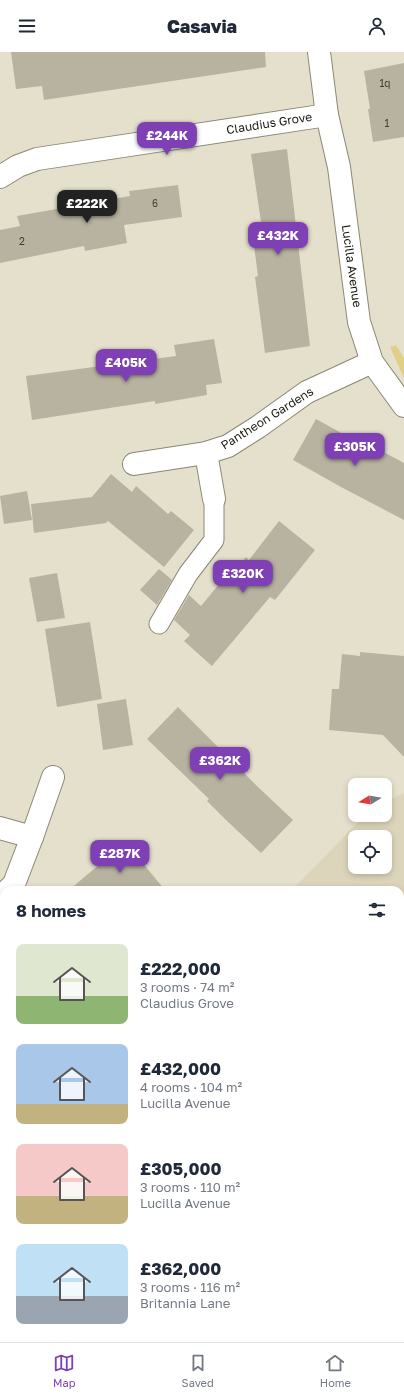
<!DOCTYPE html>
<meta charset="utf-8">
<style>
body{margin:0;font-family:"Golos Text",sans-serif;background:#f6f6f7;color:#1f2937;height:100vh;display:flex;flex-direction:column;font-size:15px;white-space:nowrap}
*{box-sizing:border-box;margin:0}
p{font-size:13px;color:#747a83}
.icon{flex:none;width:22px;height:22px;fill:none;stroke:currentColor;stroke-width:2;stroke-linecap:round;stroke-linejoin:round}
.map{position:relative;flex:1;overflow:hidden}
.details{position:absolute;left:0px;top:834px;width:404px;height:456px;display:flex;flex-direction:column;background:#fff;border-radius:12px 12px 0 0;box-shadow:0 2px 6px #0003}
.details>*{flex:none}
.needle{width:26px;rotate:259deg}
.buttons{position:absolute;left:348px;top:726px;display:grid;gap:8px}
.buttons a{display:grid;place-items:center;width:44px;height:44px;border-radius:8px;background:#fff;box-shadow:0 2px 6px #0003;font-size:20px}
.price{position:absolute;translate:-50% -34px;padding:0 9px;border-radius:8px;background:#7f40b5;color:#fff;font-size:13px;line-height:26px;filter:drop-shadow(0 1px 2px #0008)}
.price::after{content:'';position:absolute;left:50%;top:24px;width:12px;height:9px;margin-left:-6px;background:inherit;clip-path:polygon(0 0,100% 0,50% 100%)}
.price.on{background:#222;color:#fff}
ul{padding:0;list-style:none}
li{display:flex;align-items:center;gap:12px;height:100px;padding:0 16px}
li span{display:grid;place-items:center;flex:none;width:112px;height:80px;border-radius:8px;color:#555}
li>.icon{margin-inline-start:auto}
span .icon{width:48px;height:48px;fill:#fffc;stroke-width:1}
li b{font-size:17px}
h2{display:flex;justify-content:space-between;align-items:center;height:48px;padding:0 16px;font-size:17px}
header{display:flex;justify-content:space-between;align-items:center;height:52px;padding:0 16px;background:#fff;font-size:18px;font-weight:800}
.tabs{display:flex;justify-content:space-around;align-items:center;height:56px;border-top:1px solid #e0e1e3;background:#fff;font-size:11px;color:#747a83}
.tabs a{display:grid;justify-items:center;gap:2px}
.tabs .on{color:#7f40b5}
.map>svg:first-child{display:block}
.built{fill:#dcd5bb;fill-rule:evenodd}
.green{fill:#e1cf88}
.building{fill:#b8b3a0}
.lines{fill:none;stroke-linecap:round;stroke-linejoin:round}
.service-casing{stroke:#8b8774;stroke-width:21}
.minor-casing{stroke:#8b8774;stroke-width:24}
.service{stroke:#fff;stroke-width:19}
.minor{stroke:#fff;stroke-width:22}
.labels{text-anchor:middle;dominant-baseline:central;stroke-width:3;stroke-linejoin:round;paint-order:stroke}
.number-label{font-size:10px;fill:#413f34}
.street-label{font-size:12px;fill:#191810;stroke:#fff}
</style>
<header><svg class="icon" aria-label="menu" viewBox="0 0 24 24"><path d="M4 6h16M4 12h16M4 18h16"/></svg>Casavia<svg class="icon" aria-label="person" viewBox="0 0 24 24"><circle cx="12" cy="8" r="4"/><path d="M4 21q1-7 8-7t8 7"/></svg></header>
<div class="map">
<svg width="404" height="1290" viewBox="0 0 404 1290">
<rect width="100%" height="100%" fill="#e5e0cc"/>
<path class="built" d="M 404,741 L 404,1290 L 0,1290 L 0,1088 L 4,1085 L 4,1286 L 400,1286 L 400,838 L 292,838 L 365,763 L 385,763 L 385,750 ZM 355,785 L 385,785 L 385,815 L 355,815 Z"/>
<path class="green" d="M 396,293 L 404,306 L 404,326 L 390,295 Z"/>
<g class="building">
<path d="M 11,0 L 265,0 L 266,15 L 44,48 L 42,34 L 16,37 Z"/>
<path d="M 404,11 L 404,85 L 373,90 L 368,57 L 370,57 L 364,19 Z"/>
<path d="M 287,97 L 310,294 L 265,301 L 255,225 L 258,224 L 251,171 L 261,170 L 251,102 Z"/>
<path d="M 178,133 L 182,165 L 124,173 L 127,191 L 85,199 L 84,194 L 0,211 L 0,178 L 20,174 L 17,164 L 130,144 L 129,139 Z"/>
<path d="M 214,287 L 222,331 L 206,333 L 207,343 L 155,352 L 155,349 L 32,368 L 26,324 L 176,304 L 174,293 Z"/>
<path d="M 316,367 L 363,393 L 365,390 L 404,411 L 404,468 L 341,435 L 293,408 Z"/>
<path d="M 111,422 L 132,440 L 136,434 L 168,462 L 171,459 L 194,478 L 164,515 L 108,469 L 106,471 L 34,481 L 31,452 L 92,445 Z"/>
<path d="M 27,439 L 32,468 L 4,472 L 0,444 Z"/>
<path d="M 279,469 L 315,498 L 275,548 L 270,545 L 212,614 L 184,589 L 190,583 L 174,568 L 189,543 L 201,554 L 220,531 L 223,533 L 246,505 L 249,508 Z"/>
<path d="M 159,517 L 172,528 L 157,553 L 140,538 Z"/>
<path d="M 57,521 L 65,566 L 37,570 L 29,526 Z"/>
<path d="M 90,570 L 102,647 L 57,655 L 45,577 Z"/>
<path d="M 360,600 L 404,604 L 404,705 L 383,683 L 329,678 L 332,637 L 339,637 L 342,602 L 360,604 Z"/>
<path d="M 126,647 L 133,693 L 103,698 L 97,652 Z"/>
<path d="M 178,655 L 258,735 L 293,768 L 261,801 L 225,767 L 207,749 L 209,747 L 147,687 Z"/>
<path d="M 126,791 L 165,838 L 69,838 L 106,807 Z"/>
</g>
<g class="lines">
<g class="service-casing">
<g id="service">
<path d="M 159,572 L 188,522 L 214,488 L 214,447"/>
<path d="M 0,1215 L 4,1220"/>
<path d="M 67,1286 L 71,1290"/>
</g>
</g>
<g class="minor-casing">
<g id="minor">
<path d="M 319,0 L 327,63 L 339,115 L 359,270 L 372,310 L 404,354"/>
<path d="M 0,125 L 18,114 L 37,107 L 327,63"/>
<path d="M 206,401 L 214,447"/>
<path d="M 134,412 L 206,401 L 228,394 L 258,375 L 307,340 L 372,310"/>
<path d="M 0,776 L 32,785"/>
<path d="M 8,838 L 14,832 L 32,785 L 53,725"/>
</g>
</g>
<use href="#service" class="service"/>
<use href="#minor" class="minor"/>
</g>
<g class="labels">
<g class="number-label">
<text x="385" y="31">1q</text>
<text x="387" y="71">1</text>
<text x="155" y="151">6</text>
<text x="22" y="189">2</text>
</g>
<g class="street-label">
<text transform="translate(269 71) rotate(-9)">Claudius Grove</text>
<text transform="translate(352 214) rotate(82)">Lucilla Avenue</text>
<text transform="translate(267 366) rotate(-32)">Pantheon Gardens</text>
</g>
</g>
</svg>
<div class="buttons">
<a><svg class="needle" viewBox="-14 -14 28 28"><path d="M0-13l5 13h-10z" fill="#e53935"/><path d="M0 13l5-13h-10z" fill="#747a83"/></svg></a>
<a><svg class="icon" aria-label="locate" viewBox="0 0 24 24"><circle cx="12" cy="12" r="6"/><path d="M12 2v4M12 18v4M2 12h4M18 12h4"/></svg></a>
</div>
<b class="price" style="left:167px;top:104px">£244K</b>
<b class="price on" style="left:87px;top:172px">£222K</b>
<b class="price" style="left:278px;top:204px">£432K</b>
<b class="price" style="left:126px;top:331px">£405K</b>
<b class="price" style="left:355px;top:415px">£305K</b>
<b class="price" style="left:243px;top:542px">£320K</b>
<b class="price" style="left:220px;top:729px">£362K</b>
<b class="price" style="left:120px;top:822px">£287K</b>
<section class="details">
<h2>8 homes<svg class="icon" aria-label="filters" viewBox="0 0 24 24"><path d="M4 7h16M4 17h16"/><circle cx="9" cy="7" r="2"/><circle cx="15" cy="17" r="2"/></svg></h2>
<ul>
<li><span style="background:linear-gradient(#dfe7d0 65%,#8fb573 0)"><svg class="icon" aria-label="home" viewBox="0 0 24 24"><path d="M3 11l9-7 9 7M6 9v11h12V9"/></svg></span><div><b>£222,000</b><p>3 rooms · 74 m²</p><p>Claudius Grove</p></div></li>
<li><span style="background:linear-gradient(#a9c7e8 75%,#c2b280 0)"><svg class="icon" aria-label="home" viewBox="0 0 24 24"><path d="M3 11l9-7 9 7M6 9v11h12V9"/></svg></span><div><b>£432,000</b><p>4 rooms · 104 m²</p><p>Lucilla Avenue</p></div></li>
<li><span style="background:linear-gradient(#f6c9c9 65%,#c2b280 0)"><svg class="icon" aria-label="home" viewBox="0 0 24 24"><path d="M3 11l9-7 9 7M6 9v11h12V9"/></svg></span><div><b>£305,000</b><p>3 rooms · 110 m²</p><p>Lucilla Avenue</p></div></li>
<li><span style="background:linear-gradient(#bfe0f5 65%,#9aa5b1 0)"><svg class="icon" aria-label="home" viewBox="0 0 24 24"><path d="M3 11l9-7 9 7M6 9v11h12V9"/></svg></span><div><b>£362,000</b><p>3 rooms · 116 m²</p><p>Britannia Lane</p></div></li>
</ul>
</section>
</div>
<nav class="tabs">
<a class="on"><svg class="icon" aria-label="map" viewBox="0 0 24 24"><path d="M3 6l6-2 6 2 6-2v14l-6 2-6-2-6 2zM9 4v14M15 6v14"/></svg>Map</a>
<a><svg class="icon" aria-label="saved" viewBox="0 0 24 24"><path d="M7 4h10v16l-5-4-5 4z"/></svg>Saved</a>
<a><svg class="icon" aria-label="home" viewBox="0 0 24 24"><path d="M3 11l9-7 9 7M6 9v11h12V9"/></svg>Home</a>
</nav>
